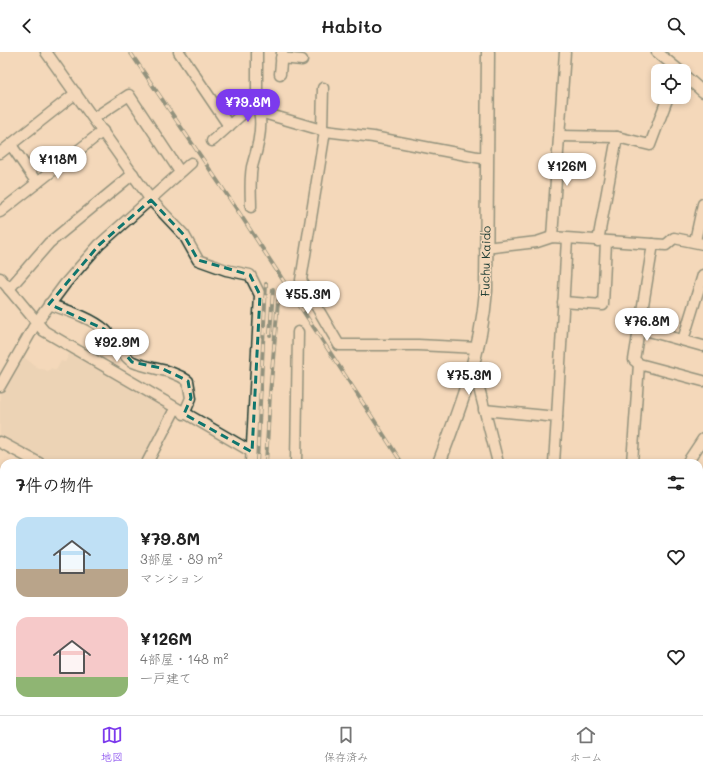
<!DOCTYPE html>
<html lang="ja">
<meta charset="utf-8">
<style>
body{margin:0;font-family:Mali,"Klee One",sans-serif;background:#f6f6f6;color:#222;height:100vh;display:flex;flex-direction:column;font-size:15px;white-space:nowrap}
*{box-sizing:border-box;margin:0}
p{font-size:13px;color:#767676}
.icon{flex:none;width:22px;height:22px;fill:none;stroke:currentColor;stroke-width:2;stroke-linecap:round;stroke-linejoin:round}
.map{position:relative;flex:1;overflow:hidden}
.drawer{position:absolute;left:0px;top:407px;width:703px;height:256px;display:flex;flex-direction:column;background:#fff;border-radius:12px 12px 0 0;box-shadow:0 2px 6px #0003}
.drawer>*{flex:none}
.fabs{position:absolute;left:651px;top:12px;display:grid;gap:8px}
.fabs a{display:grid;place-items:center;width:40px;height:40px;border-radius:8px;background:#fff;box-shadow:0 2px 6px #0003;font-size:20px}
.price{position:absolute;translate:-50% -34px;padding:0 9px;border-radius:14px;background:#fff;color:#222;font-size:13px;line-height:26px;filter:drop-shadow(0 1px 2px #0008)}
.price::after{content:'';position:absolute;left:50%;top:24px;width:12px;height:9px;margin-left:-6px;background:inherit;clip-path:polygon(0 0,100% 0,50% 100%)}
.price.selected{background:#7c3aed;color:#fff}
ul{padding:0;list-style:none}
li{display:flex;align-items:center;gap:12px;height:100px;padding:0 16px}
li span{display:grid;place-items:center;flex:none;width:112px;height:80px;border-radius:12px;color:#555}
li>.icon{margin-inline-start:auto}
span .icon{width:48px;height:48px;fill:#fffc;stroke-width:1}
li b{font-size:17px}
h2{display:flex;justify-content:space-between;align-items:center;height:48px;padding:0 16px;font-size:17px}
header{display:flex;justify-content:space-between;align-items:center;height:52px;padding:0 16px;background:#fff;font-size:18px;font-weight:600}
.tab-bar{display:flex;justify-content:space-around;align-items:center;height:56px;border-top:1px solid #e0e0e0;background:#fff;font-size:11px;color:#767676}
.tab-bar a{display:grid;justify-items:center;gap:2px}
.tab-bar .selected{color:#7c3aed}
.map>svg:first-child{display:block}
.built{fill:#e3ccb0}
.green{fill:#d2bfa4;stroke:#787e6c}
.lines{fill:none;stroke-linecap:round;stroke-linejoin:round}
.minor-casing{stroke:#1f3d34;stroke-width:13}
.major-casing{stroke:#1f3d34;stroke-width:15}
.minor{stroke:#f4d8ba;stroke-width:10}
.major{stroke:#f4d8ba;stroke-width:12}
.rail-casing{stroke:#1f3d34;stroke-width:4}
.rail{stroke:#f4d8ba;stroke-width:2.5;stroke-dasharray:8;stroke-linecap:butt}
.marked{fill:none;stroke:#0f766e;stroke-width:3;stroke-dasharray:8 5;stroke-linejoin:round}
.labels{text-anchor:middle;dominant-baseline:central;stroke-width:3;stroke-linejoin:round;paint-order:stroke}
.street-label{font-size:12px;fill:#1f3d34;stroke:#f4d8ba}
</style>
<header><svg class="icon" aria-label="back" viewBox="0 0 24 24"><path d="M15 5l-7 7 7 7"/></svg>Habito<svg class="icon" aria-label="search" viewBox="0 0 24 24"><circle cx="10" cy="10" r="6"/><path d="M15 15l6 6"/></svg></header>
<div class="map">
<svg width="703" height="663" viewBox="0 0 703 663">
<rect width="100%" height="100%" fill="#f4d8ba"/>
<filter id="ink" filterUnits="userSpaceOnUse"><feTurbulence type="fractalNoise" baseFrequency=".025" numOctaves="2"/><feDisplacementMap in="SourceGraphic" scale="8" xChannelSelector="R" yChannelSelector="G"/><feConvolveMatrix kernelMatrix="1 2 1 2 8 2 1 2 1" color-interpolation-filters="sRGB"/></filter>
<g filter="url(#ink)">
<path class="built" d="M 70,300 L 169,357 L 170,361 L 144,411 L 43,411 L 0,388 L 0,342 L 21,303 L 37,315 L 48,319 L 51,316 L 56,318 L 61,309 L 65,310 Z"/>
<path class="green" d="M 0,583 L 4,585 L 4,659 L 57,659 L 55,663 L 0,663 Z"/>
<g class="lines">
<g class="minor-casing">
<g id="minor">
<path d="M 46,0 L 151,148 L 184,183 L 198,208 L 226,218 L 250,223 L 260,243 L 251,411"/>
<path d="M 179,0 L 229,74"/>
<path d="M 657,0 L 680,19"/>
<path d="M 281,6 L 302,8"/>
<path d="M 280,22 L 282,0"/>
<path d="M 684,23 L 703,40"/>
<path d="M 260,60 L 325,79 L 373,85 L 487,107"/>
<path d="M 94,66 L 129,43 L 180,120"/>
<path d="M 322,78 L 323,36"/>
<path d="M 325,79 L 301,228 L 339,293 L 418,293 L 478,296"/>
<path d="M 560,84 L 617,85 L 650,93 L 668,45"/>
<path d="M 212,89 L 249,56 L 257,53"/>
<path d="M 11,93 L 37,131"/>
<path d="M 0,101 L 76,41"/>
<path d="M 251,155 C 251,143 249,122 253,111 C 258,95 264,69 257,53 L 257,0"/>
<path d="M 0,160 L 103,79"/>
<path d="M 552,185 L 565,0"/>
<path d="M 598,189 L 617,85"/>
<path d="M 695,189 L 703,152"/>
<path d="M 653,192 L 634,308 L 639,312 L 703,329"/>
<path d="M 485,196 L 537,190 L 552,185 L 666,193 L 674,186 L 703,192"/>
<path d="M 0,226 L 44,279 L 252,400"/>
<path d="M 9,237 L 49,191 L 133,122"/>
<path d="M 563,250 L 603,253 L 606,190"/>
<path d="M 49,252 C 68,259 90,265 105,278 C 113,285 125,307 133,310 C 152,318 170,316 188,329 L 191,346 L 184,362"/>
<path d="M 638,276 L 703,294"/>
<path d="M 683,288 L 703,223"/>
<path d="M 471,323 L 478,332 L 498,411"/>
<path d="M 0,334 L 36,271 L 65,232 L 99,193 L 191,111"/>
<path d="M 484,358 L 557,365 L 554,411"/>
<path d="M 557,365 L 567,187"/>
<path d="M 0,390 L 39,411"/>
<path d="M 147,411 L 175,357"/>
<path d="M 296,411 L 298,280"/>
<path d="M 632,411 L 639,312"/>
<path d="M 687,411 L 703,387"/>
<path d="M 0,428 L 4,430"/>
<path d="M 0,461 L 3,454"/>
<path d="M 699,628 L 703,610"/>
<path d="M 159,659 L 160,663"/>
<path d="M 350,659 L 356,663"/>
<path d="M 553,659 L 556,663"/>
<path d="M 219,663 L 219,659"/>
<path d="M 474,663 L 474,659"/>
<path d="M 692,663 L 692,659"/>
</g>
</g>
<g class="major-casing">
<g id="major">
<path d="M 439,411 C 461,353 481,301 486,239 L 488,0"/>
<path d="M 344,663 L 345,659"/>
</g>
</g>
<use href="#minor" class="minor"/>
<use href="#major" class="major"/>
<g class="rail-casing">
<g id="rail">
<path d="M 130,0 L 238,159 L 402,411"/>
<path d="M 270,283 L 273,237"/>
<path d="M 257,411 L 266,232"/>
<path d="M 266,411 L 270,342 L 278,249"/>
<path d="M 566,659 L 569,663"/>
<path d="M 241,663 L 241,659"/>
<path d="M 248,663 L 248,659"/>
</g>
</g>
<use href="#rail" class="rail"/>
</g>
</g>
<path d="M0 0H703V663H0ZM 151,148 L 184,183 L 198,208 L 250,223 L 260,243 L 252,400 L 184,362 L 191,346 L 188,329 L 161,316 L 132,310 L 104,277 L 49,252 L 99,193 Z" fill="#f4d8ba" fill-opacity=".55" fill-rule="evenodd"/>
<path class="marked" d="M 151,148 L 184,183 L 198,208 L 250,223 L 260,243 L 252,400 L 184,362 L 191,346 L 188,329 L 161,316 L 132,310 L 104,277 L 49,252 L 99,193 Z"/>
<g class="labels">
<g class="street-label">
<text transform="translate(485 209) rotate(-89)">Fuchu Kaido</text>
</g>
</g>
</svg>
<div class="fabs">
<a><svg class="icon" aria-label="locate" viewBox="0 0 24 24"><circle cx="12" cy="12" r="6"/><path d="M12 2v4M12 18v4M2 12h4M18 12h4"/></svg></a>
</div>
<b class="price selected" style="left:248px;top:71px">¥79.8M</b>
<b class="price" style="left:58px;top:128px">¥118M</b>
<b class="price" style="left:567px;top:135px">¥126M</b>
<b class="price" style="left:308px;top:263px">¥55.3M</b>
<b class="price" style="left:647px;top:290px">¥76.8M</b>
<b class="price" style="left:117px;top:311px">¥92.9M</b>
<b class="price" style="left:469px;top:344px">¥75.3M</b>
<section class="drawer">
<h2>7件の物件<svg class="icon" aria-label="filters" viewBox="0 0 24 24"><path d="M4 7h16M4 17h16"/><circle cx="9" cy="7" r="2"/><circle cx="15" cy="17" r="2"/></svg></h2>
<ul>
<li><span style="background:linear-gradient(#bfe0f5 65%,#b9a48a 0)"><svg class="icon" aria-label="home" viewBox="0 0 24 24"><path d="M3 11l9-7 9 7M6 9v11h12V9"/></svg></span><div><b>¥79.8M</b><p>3部屋 · 89 m²</p><p>マンション</p></div><svg class="icon" aria-label="heart" viewBox="0 0 24 24"><path d="M12 20l-8-8c-3-5 5-10 8-4 3-6 11-1 8 4z"/></svg></li>
<li><span style="background:linear-gradient(#f6c9c9 75%,#8fb573 0)"><svg class="icon" aria-label="home" viewBox="0 0 24 24"><path d="M3 11l9-7 9 7M6 9v11h12V9"/></svg></span><div><b>¥126M</b><p>4部屋 · 148 m²</p><p>一戸建て</p></div><svg class="icon" aria-label="heart" viewBox="0 0 24 24"><path d="M12 20l-8-8c-3-5 5-10 8-4 3-6 11-1 8 4z"/></svg></li>
</ul>
</section>
</div>
<nav class="tab-bar">
<a class="selected"><svg class="icon" aria-label="map" viewBox="0 0 24 24"><path d="M3 6l6-2 6 2 6-2v14l-6 2-6-2-6 2zM9 4v14M15 6v14"/></svg>地図</a>
<a><svg class="icon" aria-label="saved" viewBox="0 0 24 24"><path d="M7 4h10v16l-5-4-5 4z"/></svg>保存済み</a>
<a><svg class="icon" aria-label="home" viewBox="0 0 24 24"><path d="M3 11l9-7 9 7M6 9v11h12V9"/></svg>ホーム</a>
</nav>
